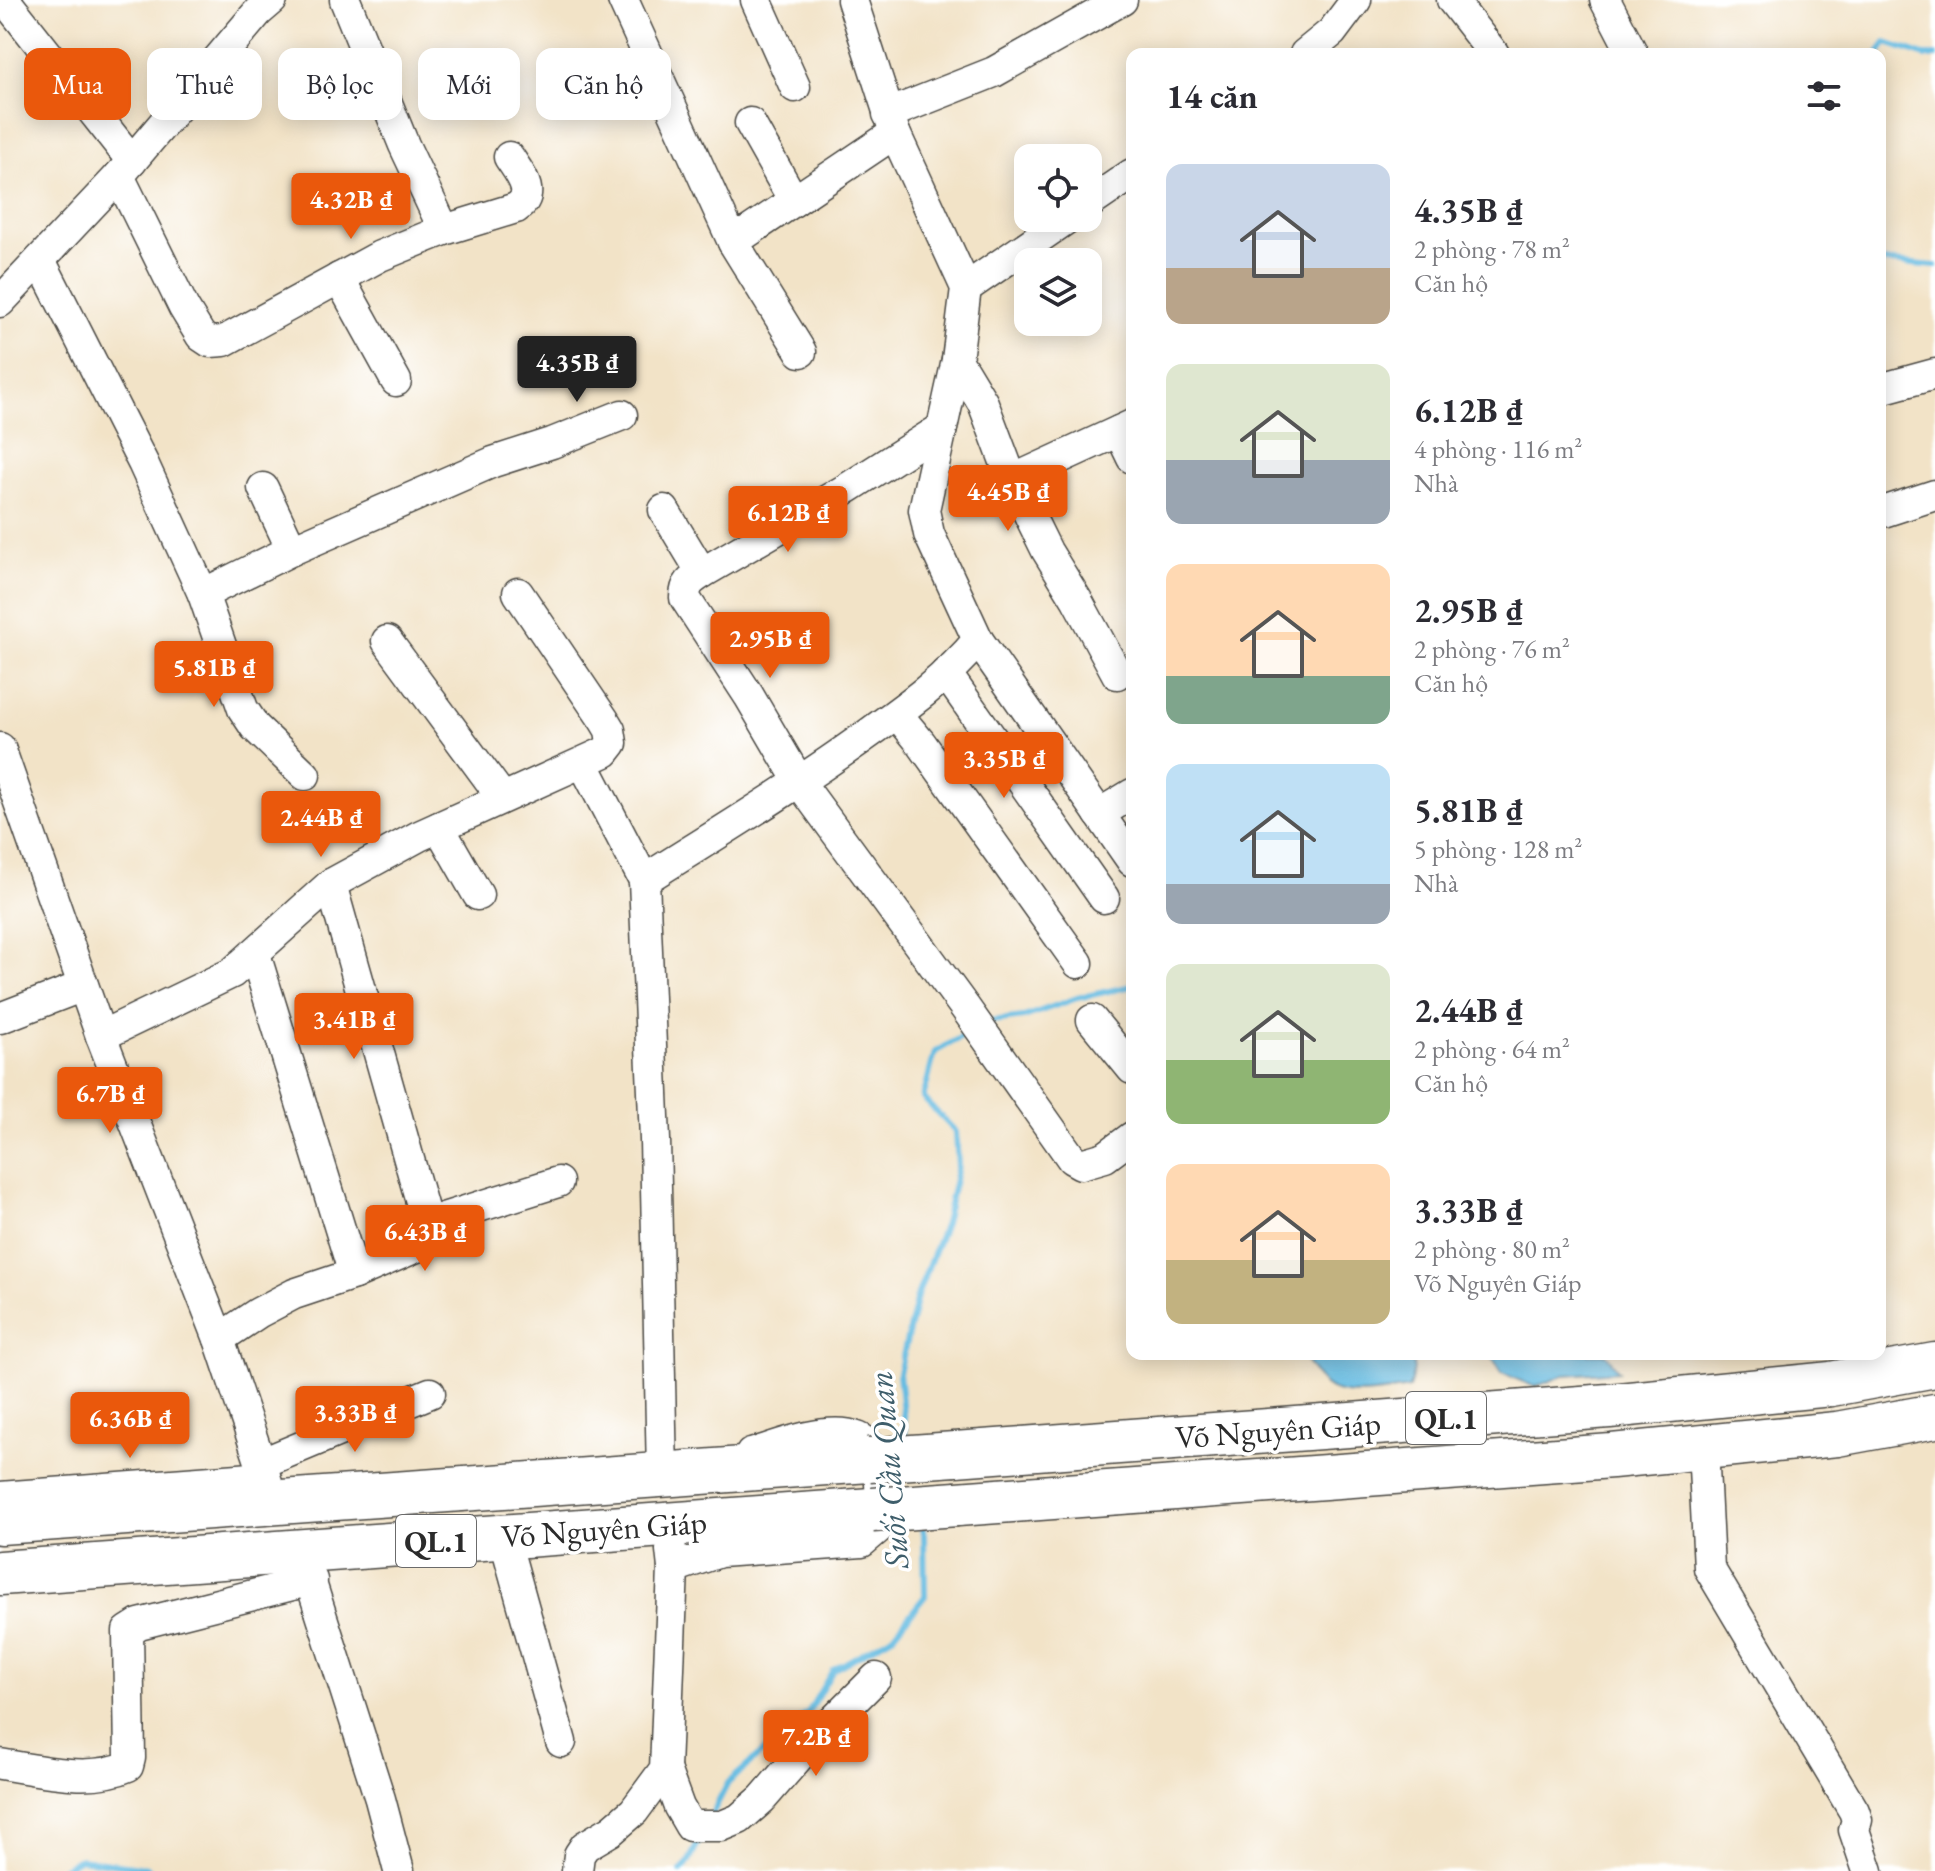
<!DOCTYPE html>
<html lang="vi">
<meta charset="utf-8">
<style>
body{margin:0;font-family:"EB Garamond",serif;background:#f7f7f7;color:#2b2b33;height:100vh;display:flex;flex-direction:column;font-size:30px;white-space:nowrap}
*{box-sizing:border-box;margin:0}
p{font-size:26px;color:#7c7c81}
.icon{flex:none;width:44px;height:44px;fill:none;stroke:currentColor;stroke-width:2;stroke-linecap:round;stroke-linejoin:round}
.map{position:relative;flex:1;overflow:hidden}
.panel{position:absolute;left:1126px;top:48px;width:760px;height:1312px;display:flex;flex-direction:column;background:#fff;border-radius:16px;box-shadow:0 4px 20px #0003}
.panel>*{flex:none}
.top-card{position:absolute;left:24px;top:48px;width:760px;height:72px;display:flex;gap:16px}
.tools{position:absolute;left:1014px;top:144px;display:grid;gap:16px}
.tools a{display:grid;place-items:center;width:88px;height:88px;border-radius:16px;background:#fff;box-shadow:0 4px 20px #0003;font-size:40px}
.price{position:absolute;translate:-50% -68px;padding:0 18px;border-radius:8px;background:#ea580c;color:#fff;font-size:26px;line-height:52px;filter:drop-shadow(0 2px 4px #0008)}
.price::after{content:'';position:absolute;left:50%;top:48px;width:24px;height:18px;margin-left:-12px;background:inherit;clip-path:polygon(0 0,100% 0,50% 100%)}
.price.active{background:#222;color:#fff}
ul{padding:0;list-style:none}
li{display:flex;align-items:center;gap:24px;height:200px;padding:0 40px}
li span{display:grid;place-items:center;flex:none;width:224px;height:160px;border-radius:16px;color:#555}
li>.icon{margin-inline-start:auto}
span .icon{width:96px;height:96px;fill:#fffc;stroke-width:1}
li b{font-size:34px}
h2{display:flex;justify-content:space-between;align-items:center;height:96px;padding:0 40px;font-size:34px}
.tag{padding:0 28px;border-radius:16px;background:#fff;box-shadow:0 4px 20px #0003;font-size:28px;line-height:72px}
.tag.active{background:#ea580c;color:#fff}
.map>svg:first-child{display:block}
.water{fill:#65bce2;stroke:#487486;stroke-width:2}
.lines{fill:none;stroke-linecap:round;stroke-linejoin:round}
.stream{stroke:#65bce2;stroke-width:6}
.minor-casing{stroke:#494742;stroke-width:33}
.highway-casing{stroke:#494742;stroke-width:47}
.minor{stroke:#fff;stroke-width:30}
.highway{stroke:#fff;stroke-width:44}
.highway-bridge-casing{stroke:#494742;stroke-width:47;stroke-linecap:butt}
.highway-bridge{stroke:#fff;stroke-width:44}
.labels{text-anchor:middle;dominant-baseline:central;stroke-width:7;stroke-linejoin:round;paint-order:stroke}
.shield{fill:#fff;stroke:#6b6b6b;stroke-width:2}
.shield-label{font-size:30px;font-weight:bold;fill:#2b2b2b}
.street-label{font-size:32px;fill:#2b2b2b;stroke:#fff}
.water-label{font-size:34px;font-style:italic;fill:#3f5e6b;stroke:#fff}
</style>
<div class="map">
<svg width="1935" height="1871" viewBox="0 0 1935 1871">
<rect width="100%" height="100%" fill="#fff"/>
<filter id="ink" filterUnits="userSpaceOnUse"><feTurbulence type="fractalNoise" baseFrequency=".0125" numOctaves="2"/><feDisplacementMap in="SourceGraphic" scale="16" xChannelSelector="R" yChannelSelector="G"/><feConvolveMatrix kernelMatrix="1 2 1 2 8 2 1 2 1" color-interpolation-filters="sRGB"/></filter>
<filter id="wash" filterUnits="userSpaceOnUse"><feTurbulence type="fractalNoise" baseFrequency=".006" numOctaves="4" result="noise"/><feDisplacementMap in="SourceGraphic" scale="32" xChannelSelector="R" yChannelSelector="G"/><feGaussianBlur stdDeviation="1.8" result="paint"/><feColorMatrix in="noise" values="0 0 0 0 0 0 0 0 0 0 0 0 0 0 0 0 0 1.4 0 .05"/><feComposite in="paint" operator="in"/></filter>
<g filter="url(#wash)">
<rect width="100%" height="100%" fill="#f2e3c7"/>
<g class="water">
<path d="M 1301,1354 L 1411,1354 L 1414,1369 L 1409,1388 C 1389,1391 1349,1399 1331,1389 C 1319,1383 1309,1364 1301,1354 Z"/>
<path d="M 1490,1354 L 1606,1354 L 1619,1371 L 1565,1375 L 1535,1387 L 1502,1373 Z"/>
</g>
<g class="lines">
<g class="stream">
<path d="M 1878,54 L 1886,43 L 1925,56 L 1935,56"/>
<path d="M 1880,261 L 1935,266"/>
<path d="M 985,1024 L 991,1021 L 1024,1017 L 1077,998 L 1132,986"/>
<path d="M 906,1443 L 899,1373 L 917,1296 L 945,1223 L 958,1166 L 956,1132 L 923,1098 L 935,1052 L 972,1031"/>
<path d="M 711,1816 L 728,1783 L 809,1711 L 833,1670 L 894,1635 L 925,1596 L 924,1535 L 921,1520"/>
<path d="M 58,1871 L 80,1859 L 147,1868 L 151,1871"/>
<path d="M 681,1871 L 687,1865 L 701,1837"/>
</g>
</g>
</g>
<g filter="url(#ink)">
<g class="lines">
<g class="minor-casing">
<g id="minor">
<path d="M 5,0 L 132,161"/>
<path d="M 345,0 L 404,145 L 444,230"/>
<path d="M 623,0 L 733,242 L 801,352"/>
<path d="M 756,0 L 795,87"/>
<path d="M 1452,0 L 1494,54"/>
<path d="M 1605,0 L 1633,54"/>
<path d="M 1305,54 L 1332,32 L 1356,0"/>
<path d="M 888,114 L 994,72 L 1122,0"/>
<path d="M 750,123 L 794,201"/>
<path d="M 119,176 L 184,308 L 201,336 L 210,342 L 224,341 L 380,256 L 444,230 L 516,208 C 538,193 519,173 509,157"/>
<path d="M 1088,204 L 1132,174"/>
<path d="M 733,242 L 895,133"/>
<path d="M 40,260 L 143,463 L 203,594 L 292,550 L 493,462 L 552,443 L 622,415"/>
<path d="M 339,278 L 396,381"/>
<path d="M 966,288 L 1068,218"/>
<path d="M 0,302 L 119,176 L 258,12 L 272,0"/>
<path d="M 957,360 L 983,403 L 1012,480 L 1047,551 L 1077,600 L 1117,674"/>
<path d="M 1880,389 L 1935,374"/>
<path d="M 1119,431 L 1132,458"/>
<path d="M 1012,480 L 1132,425"/>
<path d="M 263,488 L 292,550"/>
<path d="M 664,510 L 702,573 L 848,488 L 942,428"/>
<path d="M 1880,513 L 1935,495"/>
<path d="M 702,573 C 691,580 685,584 685,598 L 749,696 L 800,783 L 966,1009 L 1072,1159 L 1081,1164 L 1105,1157 L 1132,1137"/>
<path d="M 203,594 L 243,709 L 255,727 L 305,775"/>
<path d="M 978,640 L 1132,861"/>
<path d="M 387,641 L 502,797"/>
<path d="M 946,673 L 1104,898"/>
<path d="M 897,714 L 921,743 L 1078,963"/>
<path d="M 0,748 L 101,1036 L 219,1339 L 274,1503"/>
<path d="M 583,763 L 644,880"/>
<path d="M 1099,814 L 1132,794"/>
<path d="M 439,827 L 478,895"/>
<path d="M 255,954 L 354,1274"/>
<path d="M 0,1018 L 83,986"/>
<path d="M 1092,1020 L 1132,1069"/>
<path d="M 101,1036 L 232,973 L 331,884 L 419,836 L 605,752 L 612,743 L 610,730 L 604,720 L 518,593"/>
<path d="M 427,1223 L 558,1182"/>
<path d="M 219,1339 L 258,1313 L 294,1294 L 354,1274 L 421,1245 L 428,1238 L 427,1223 L 331,884"/>
<path d="M 1703,1447 L 1709,1568 L 1854,1811 L 1857,1820 L 1854,1830 L 1868,1871"/>
<path d="M 260,1464 L 430,1393"/>
<path d="M 662,1475 L 655,1140 L 644,880 C 717,834 791,789 861,739 C 903,709 946,679 978,640 L 929,534 L 924,510 L 957,360 L 966,288 L 895,133 L 852,0"/>
<path d="M 0,1497 L 265,1477"/>
<path d="M 504,1537 L 561,1742"/>
<path d="M 305,1564 L 380,1799 L 399,1871"/>
<path d="M 673,1568 L 720,1552 L 862,1542 L 882,1525 C 880,1504 882,1477 876,1457 C 860,1411 782,1445 751,1454"/>
<path d="M 0,1764 C 39,1770 91,1783 128,1766 L 130,1758 L 128,1631 L 139,1624 L 312,1580"/>
<path d="M 665,1769 L 679,1807 L 690,1826 L 722,1826 L 739,1819 L 762,1799 L 809,1745 L 876,1678"/>
<path d="M 577,1871 L 579,1855 L 585,1846 L 612,1830 L 634,1811 L 665,1769 L 673,1568 L 671,1550"/>
</g>
</g>
<g class="highway-casing">
<g id="highway">
<path d="M 955,1454 L 1609,1406 L 1831,1384 L 1935,1365"/>
<path d="M 957,1504 L 1612,1456 L 1837,1434 L 1935,1416"/>
<path d="M 0,1522 L 869,1460"/>
<path d="M 0,1573 L 872,1510"/>
</g>
</g>
<use href="#minor" class="minor"/>
<use href="#highway" class="highway"/>
<g class="highway-bridge-casing">
<g id="highway-bridge">
<path d="M 869,1460 L 955,1454"/>
<path d="M 872,1510 L 957,1504"/>
</g>
</g>
<use href="#highway-bridge" class="highway-bridge"/>
</g>
</g>
<g class="labels">
<g class="shield">
<rect x="1406" y="1392" width="80" height="52" rx="6"/>
<rect x="396" y="1515" width="80" height="52" rx="6"/>
</g>
<g class="shield-label">
<text x="1446" y="1418">QL.1</text>
<text x="436" y="1541">QL.1</text>
</g>
<g class="street-label">
<text transform="translate(1278 1430) rotate(-4)">Võ Nguyên Giáp</text>
<text transform="translate(604 1529) rotate(-4)">Võ Nguyên Giáp</text>
</g>
<g class="water-label">
<text transform="translate(888 1470) rotate(-95)">Suối Cầu Quan</text>
</g>
</g>
</svg>
<div class="tools">
<a><svg class="icon" aria-label="locate" viewBox="0 0 24 24"><circle cx="12" cy="12" r="6"/><path d="M12 2v4M12 18v4M2 12h4M18 12h4"/></svg></a>
<a><svg class="icon" aria-label="layers" viewBox="0 0 24 24"><path d="M12 4l9 5-9 5-9-5zM3 14l9 5 9-5"/></svg></a>
</div>
<b class="price" style="left:351px;top:241px">4.32B ₫</b>
<b class="price active" style="left:577px;top:404px">4.35B ₫</b>
<b class="price" style="left:1008px;top:533px">4.45B ₫</b>
<b class="price" style="left:788px;top:554px">6.12B ₫</b>
<b class="price" style="left:770px;top:680px">2.95B ₫</b>
<b class="price" style="left:214px;top:709px">5.81B ₫</b>
<b class="price" style="left:1004px;top:800px">3.35B ₫</b>
<b class="price" style="left:321px;top:859px">2.44B ₫</b>
<b class="price" style="left:354px;top:1061px">3.41B ₫</b>
<b class="price" style="left:110px;top:1135px">6.7B ₫</b>
<b class="price" style="left:425px;top:1273px">6.43B ₫</b>
<b class="price" style="left:355px;top:1454px">3.33B ₫</b>
<b class="price" style="left:130px;top:1460px">6.36B ₫</b>
<b class="price" style="left:816px;top:1778px">7.2B ₫</b>
<div class="top-card">
<a class="tag active">Mua</a>
<a class="tag">Thuê</a>
<a class="tag">Bộ lọc</a>
<a class="tag">Mới</a>
<a class="tag">Căn hộ</a>
</div>
<section class="panel">
<h2>14 căn<svg class="icon" aria-label="filters" viewBox="0 0 24 24"><path d="M4 7h16M4 17h16"/><circle cx="9" cy="7" r="2"/><circle cx="15" cy="17" r="2"/></svg></h2>
<ul>
<li><span style="background:linear-gradient(#c9d6e8 65%,#b9a48a 0)"><svg class="icon" aria-label="home" viewBox="0 0 24 24"><path d="M3 11l9-7 9 7M6 9v11h12V9"/></svg></span><div><b>4.35B ₫</b><p>2 phòng · 78 m²</p><p>Căn hộ</p></div></li>
<li><span style="background:linear-gradient(#dfe7d0 60%,#9aa5b1 0)"><svg class="icon" aria-label="home" viewBox="0 0 24 24"><path d="M3 11l9-7 9 7M6 9v11h12V9"/></svg></span><div><b>6.12B ₫</b><p>4 phòng · 116 m²</p><p>Nhà</p></div></li>
<li><span style="background:linear-gradient(#ffd9b3 70%,#7fa58c 0)"><svg class="icon" aria-label="home" viewBox="0 0 24 24"><path d="M3 11l9-7 9 7M6 9v11h12V9"/></svg></span><div><b>2.95B ₫</b><p>2 phòng · 76 m²</p><p>Căn hộ</p></div></li>
<li><span style="background:linear-gradient(#bfe0f5 75%,#9aa5b1 0)"><svg class="icon" aria-label="home" viewBox="0 0 24 24"><path d="M3 11l9-7 9 7M6 9v11h12V9"/></svg></span><div><b>5.81B ₫</b><p>5 phòng · 128 m²</p><p>Nhà</p></div></li>
<li><span style="background:linear-gradient(#dfe7d0 60%,#8fb573 0)"><svg class="icon" aria-label="home" viewBox="0 0 24 24"><path d="M3 11l9-7 9 7M6 9v11h12V9"/></svg></span><div><b>2.44B ₫</b><p>2 phòng · 64 m²</p><p>Căn hộ</p></div></li>
<li><span style="background:linear-gradient(#ffd9b3 60%,#c2b280 0)"><svg class="icon" aria-label="home" viewBox="0 0 24 24"><path d="M3 11l9-7 9 7M6 9v11h12V9"/></svg></span><div><b>3.33B ₫</b><p>2 phòng · 80 m²</p><p>Võ Nguyên Giáp</p></div></li>
</ul>
</section>
</div>
